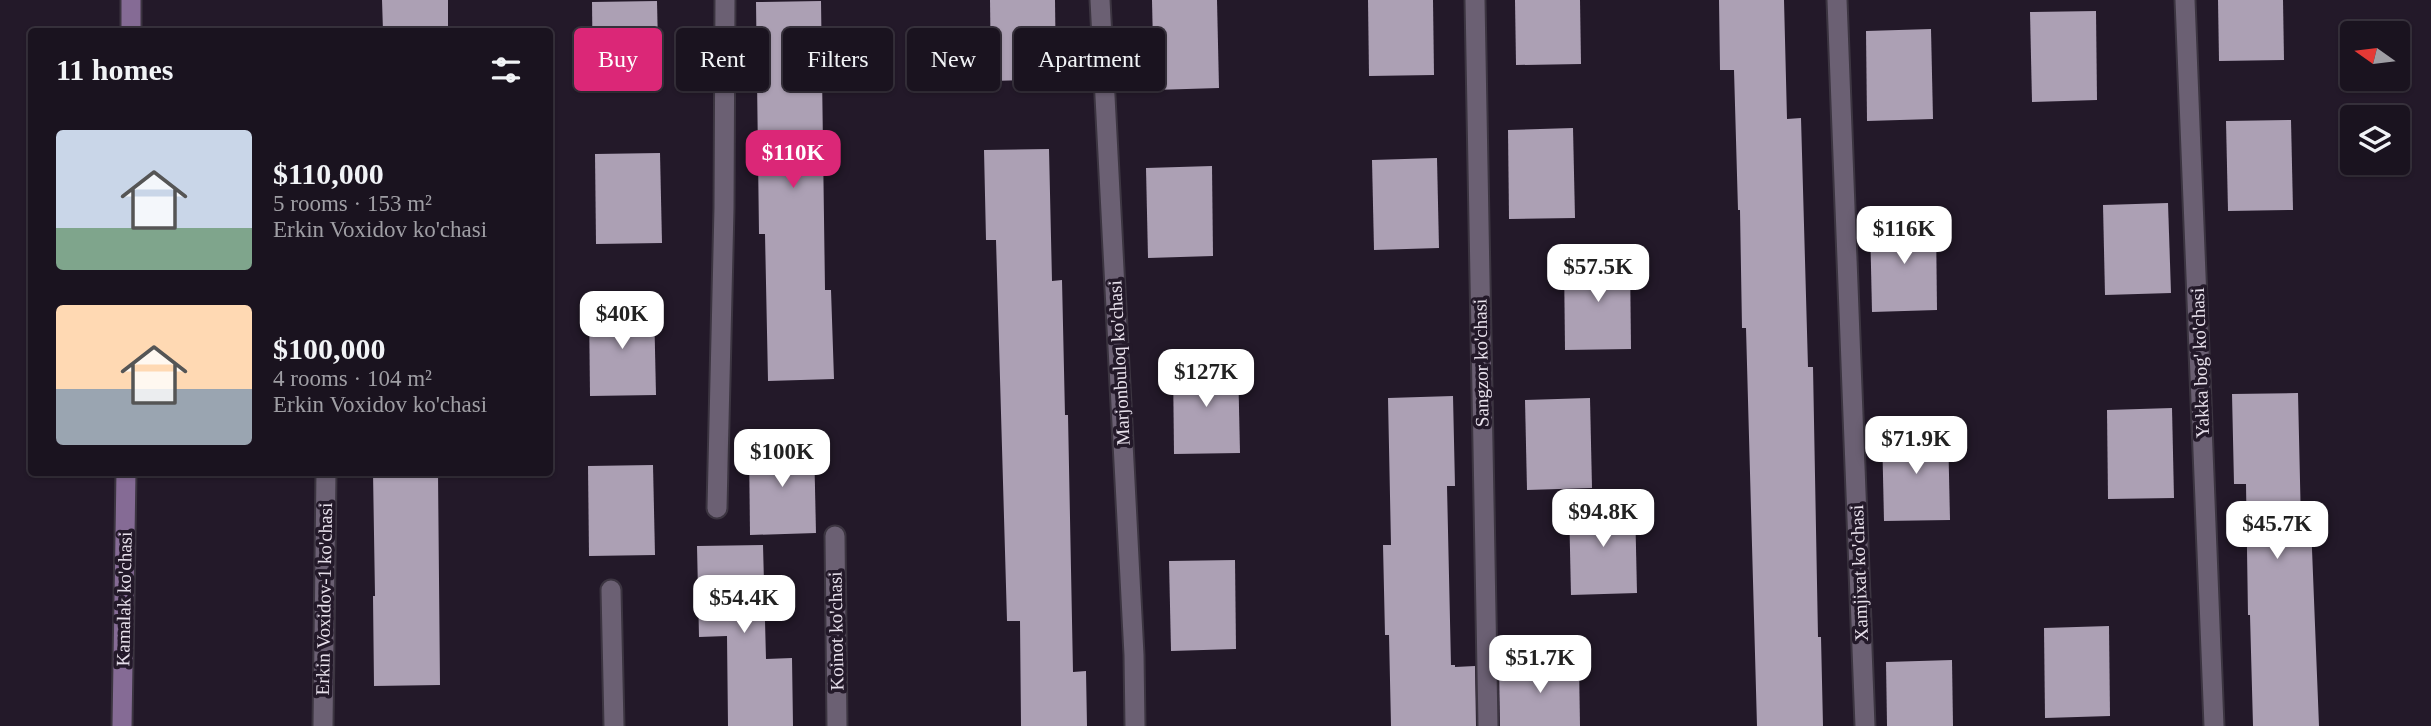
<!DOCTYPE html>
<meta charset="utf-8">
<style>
body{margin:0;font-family:"Times New Roman",serif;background:#231c28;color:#f1f3f6;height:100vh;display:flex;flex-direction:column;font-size:26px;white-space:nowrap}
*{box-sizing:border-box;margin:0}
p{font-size:23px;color:#9f9ea4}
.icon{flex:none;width:38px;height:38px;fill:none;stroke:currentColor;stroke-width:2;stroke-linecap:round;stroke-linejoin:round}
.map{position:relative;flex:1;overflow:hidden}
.side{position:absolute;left:28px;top:28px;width:525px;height:448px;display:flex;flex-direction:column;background:#1a131f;border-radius:7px;box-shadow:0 2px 5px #0004,0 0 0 2px #38323d}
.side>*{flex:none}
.top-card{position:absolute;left:574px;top:28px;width:665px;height:63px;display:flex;gap:14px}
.needle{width:46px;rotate:284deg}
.buttons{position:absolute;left:2340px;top:21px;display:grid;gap:14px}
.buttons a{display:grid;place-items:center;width:70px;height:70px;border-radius:7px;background:#1a131f;box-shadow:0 2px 5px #0004,0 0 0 2px #38323d;font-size:35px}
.price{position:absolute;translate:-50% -60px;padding:0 16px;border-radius:14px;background:#fff;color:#222;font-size:23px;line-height:46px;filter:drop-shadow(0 2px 4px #0008)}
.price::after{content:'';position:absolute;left:50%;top:42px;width:21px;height:16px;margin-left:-10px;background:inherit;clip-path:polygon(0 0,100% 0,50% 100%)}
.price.selected{background:#db2777;color:#fff}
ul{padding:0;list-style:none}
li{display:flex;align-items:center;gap:21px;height:175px;padding:0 28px}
li span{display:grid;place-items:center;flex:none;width:196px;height:140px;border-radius:7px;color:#555}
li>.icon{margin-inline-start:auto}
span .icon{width:84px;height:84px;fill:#fffc;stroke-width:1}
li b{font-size:30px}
h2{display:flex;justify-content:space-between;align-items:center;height:84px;padding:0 28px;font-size:30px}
.chip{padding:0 24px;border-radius:7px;background:#1a131f;box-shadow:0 2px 5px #0004,0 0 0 2px #38323d;font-size:24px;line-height:63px}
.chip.selected{background:#db2777;color:#fff}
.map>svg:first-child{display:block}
.building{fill:#aca0b4}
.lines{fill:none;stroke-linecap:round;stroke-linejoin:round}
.minor-casing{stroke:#3c3541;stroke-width:23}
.secondary-casing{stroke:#3c3541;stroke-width:23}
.minor{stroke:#6b6073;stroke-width:19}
.secondary{stroke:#856b95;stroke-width:19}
.labels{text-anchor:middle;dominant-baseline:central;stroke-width:7;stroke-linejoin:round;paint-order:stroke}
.street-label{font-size:19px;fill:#e8e1ec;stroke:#231929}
</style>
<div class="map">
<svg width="2431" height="726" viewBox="0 0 2431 726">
<rect width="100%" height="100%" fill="#231929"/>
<g class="building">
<path d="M 382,0 L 448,0 L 448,32 L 383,32 Z"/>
<path d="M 990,0 L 1055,0 L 1056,79 L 991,81 Z"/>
<path d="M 1152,0 L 1217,0 L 1219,88 L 1154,90 Z"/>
<path d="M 1368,0 L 1433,0 L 1434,75 L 1369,76 Z"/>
<path d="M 1515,0 L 1580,0 L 1581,64 L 1516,65 Z"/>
<path d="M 1719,0 L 1784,0 L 1787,119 L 1801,118 L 1808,367 L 1813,367 L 1818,637 L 1821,637 L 1823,726 L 1757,726 L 1746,328 L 1742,328 L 1740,210 L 1738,210 L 1734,70 L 1720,70 Z"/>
<path d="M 2218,0 L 2283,0 L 2284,60 L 2219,61 Z"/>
<path d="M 657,1 L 659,91 L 593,92 L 592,2 Z"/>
<path d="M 821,1 L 825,290 L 831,290 L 834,379 L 768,381 L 765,234 L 759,234 L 756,2 Z"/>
<path d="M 2096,11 L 2097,100 L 2032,102 L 2030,12 Z"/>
<path d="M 1931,29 L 1933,119 L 1867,121 L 1866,31 Z"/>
<path d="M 2291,120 L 2293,210 L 2228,211 L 2226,121 Z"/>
<path d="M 1573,128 L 1575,218 L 1509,219 L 1508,130 Z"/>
<path d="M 1049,149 L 1052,281 L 1062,280 L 1065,415 L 1068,415 L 1073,672 L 1086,671 L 1087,726 L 1021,726 L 1020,621 L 1007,621 L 996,240 L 986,240 L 984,150 Z"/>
<path d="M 660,153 L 662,243 L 596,244 L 595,154 Z"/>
<path d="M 1437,158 L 1439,248 L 1374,250 L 1372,160 Z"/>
<path d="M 1212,166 L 1213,256 L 1148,258 L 1146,168 Z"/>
<path d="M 2168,203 L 2171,293 L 2105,295 L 2103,205 Z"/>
<path d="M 1936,221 L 1937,310 L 1872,312 L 1870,222 Z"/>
<path d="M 1630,259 L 1631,349 L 1565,350 L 1564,260 Z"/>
<path d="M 654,305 L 656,395 L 590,396 L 589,306 Z"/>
<path d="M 1238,363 L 1240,453 L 1174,454 L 1173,365 Z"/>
<path d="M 2298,393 L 2301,524 L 2311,524 L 2319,726 L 2253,726 L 2250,615 L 2248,615 L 2246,484 L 2234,484 L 2232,394 Z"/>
<path d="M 1453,396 L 1455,486 L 1447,486 L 1451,665 L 1455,665 L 1455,667 L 1475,666 L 1476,726 L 1391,726 L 1389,635 L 1385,635 L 1383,545 L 1391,545 L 1388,398 Z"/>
<path d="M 1590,398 L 1592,488 L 1527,490 L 1525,400 Z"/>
<path d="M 2172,408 L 2174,498 L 2108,499 L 2107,410 Z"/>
<path d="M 1948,430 L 1950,520 L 1884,521 L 1882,431 Z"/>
<path d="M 814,443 L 816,533 L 750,535 L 749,445 Z"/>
<path d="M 653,465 L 655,555 L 589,556 L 588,466 Z"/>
<path d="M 373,472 L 438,472 L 440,685 L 374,686 L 373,596 L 375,596 Z"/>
<path d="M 1635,503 L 1637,593 L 1571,595 L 1569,505 Z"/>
<path d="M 763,545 L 766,659 L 792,658 L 793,726 L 728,726 L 727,636 L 699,637 L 697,546 Z"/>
<path d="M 1235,560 L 1236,649 L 1171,651 L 1169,561 Z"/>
<path d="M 2109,626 L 2110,716 L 2045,718 L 2044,628 Z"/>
<path d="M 1952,660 L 1953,726 L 1887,726 L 1886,662 Z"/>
<path d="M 1579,664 L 1580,726 L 1500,726 L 1499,666 Z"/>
</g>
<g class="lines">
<g class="minor-casing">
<g id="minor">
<path d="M 1100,0 L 1134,655 L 1135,726"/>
<path d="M 1475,0 L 1488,726"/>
<path d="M 1837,0 L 1865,726"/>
<path d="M 2185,0 L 2214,726"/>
<path d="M 717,508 L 724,208 L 725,0"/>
<path d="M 835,536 L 837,726"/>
<path d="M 611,590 L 614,726"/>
<path d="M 323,726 L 326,472"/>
</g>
</g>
<g class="secondary-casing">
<g id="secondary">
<path d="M 131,32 L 131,0"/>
<path d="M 122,726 L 126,472"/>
</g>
</g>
<use href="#minor" class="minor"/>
<use href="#secondary" class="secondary"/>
</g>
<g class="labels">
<g class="street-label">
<text transform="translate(1119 363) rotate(-93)">Marjonbuloq ko'chasi</text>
<text transform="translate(1481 363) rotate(-91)">Sangzor ko'chasi</text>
<text transform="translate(2200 363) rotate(-92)">Yakka bog' ko'chasi</text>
<text transform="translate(1859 573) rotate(-92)">Xamjixat ko'chasi</text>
<text transform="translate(124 599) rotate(-89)">Kamalak ko'chasi</text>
<text transform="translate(324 599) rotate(-89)">Erkin Voxidov-1 ko'chasi</text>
<text transform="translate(836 631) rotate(-91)">Koinot ko'chasi</text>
</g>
</g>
</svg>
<div class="buttons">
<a><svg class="needle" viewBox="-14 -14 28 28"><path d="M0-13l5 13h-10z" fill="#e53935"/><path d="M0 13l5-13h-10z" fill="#9f9ea4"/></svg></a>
<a><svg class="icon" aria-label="layers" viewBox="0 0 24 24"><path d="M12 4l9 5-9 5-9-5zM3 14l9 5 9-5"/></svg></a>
</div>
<b class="price selected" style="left:793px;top:190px">$110K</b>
<b class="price" style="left:1904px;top:266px">$116K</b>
<b class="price" style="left:1598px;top:304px">$57.5K</b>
<b class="price" style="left:622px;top:351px">$40K</b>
<b class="price" style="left:1206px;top:409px">$127K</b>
<b class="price" style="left:1916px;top:476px">$71.9K</b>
<b class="price" style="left:782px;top:489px">$100K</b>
<b class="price" style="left:1603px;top:549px">$94.8K</b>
<b class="price" style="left:2277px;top:561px">$45.7K</b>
<b class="price" style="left:744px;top:635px">$54.4K</b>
<b class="price" style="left:1540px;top:695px">$51.7K</b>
<div class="top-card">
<a class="chip selected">Buy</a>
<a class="chip">Rent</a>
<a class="chip">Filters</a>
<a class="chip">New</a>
<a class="chip">Apartment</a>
</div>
<section class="side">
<h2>11 homes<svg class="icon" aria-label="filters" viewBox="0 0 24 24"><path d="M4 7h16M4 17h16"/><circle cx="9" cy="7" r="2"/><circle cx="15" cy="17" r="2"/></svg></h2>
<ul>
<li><span style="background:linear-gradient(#c9d6e8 70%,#7fa58c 0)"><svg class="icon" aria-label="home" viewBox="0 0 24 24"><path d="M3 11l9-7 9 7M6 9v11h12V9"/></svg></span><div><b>$110,000</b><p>5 rooms · 153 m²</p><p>Erkin Voxidov ko'chasi</p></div></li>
<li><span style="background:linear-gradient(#ffd9b3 60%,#9aa5b1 0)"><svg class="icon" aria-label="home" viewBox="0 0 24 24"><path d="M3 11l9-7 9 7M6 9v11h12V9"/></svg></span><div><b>$100,000</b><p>4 rooms · 104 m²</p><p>Erkin Voxidov ko'chasi</p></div></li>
</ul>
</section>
</div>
